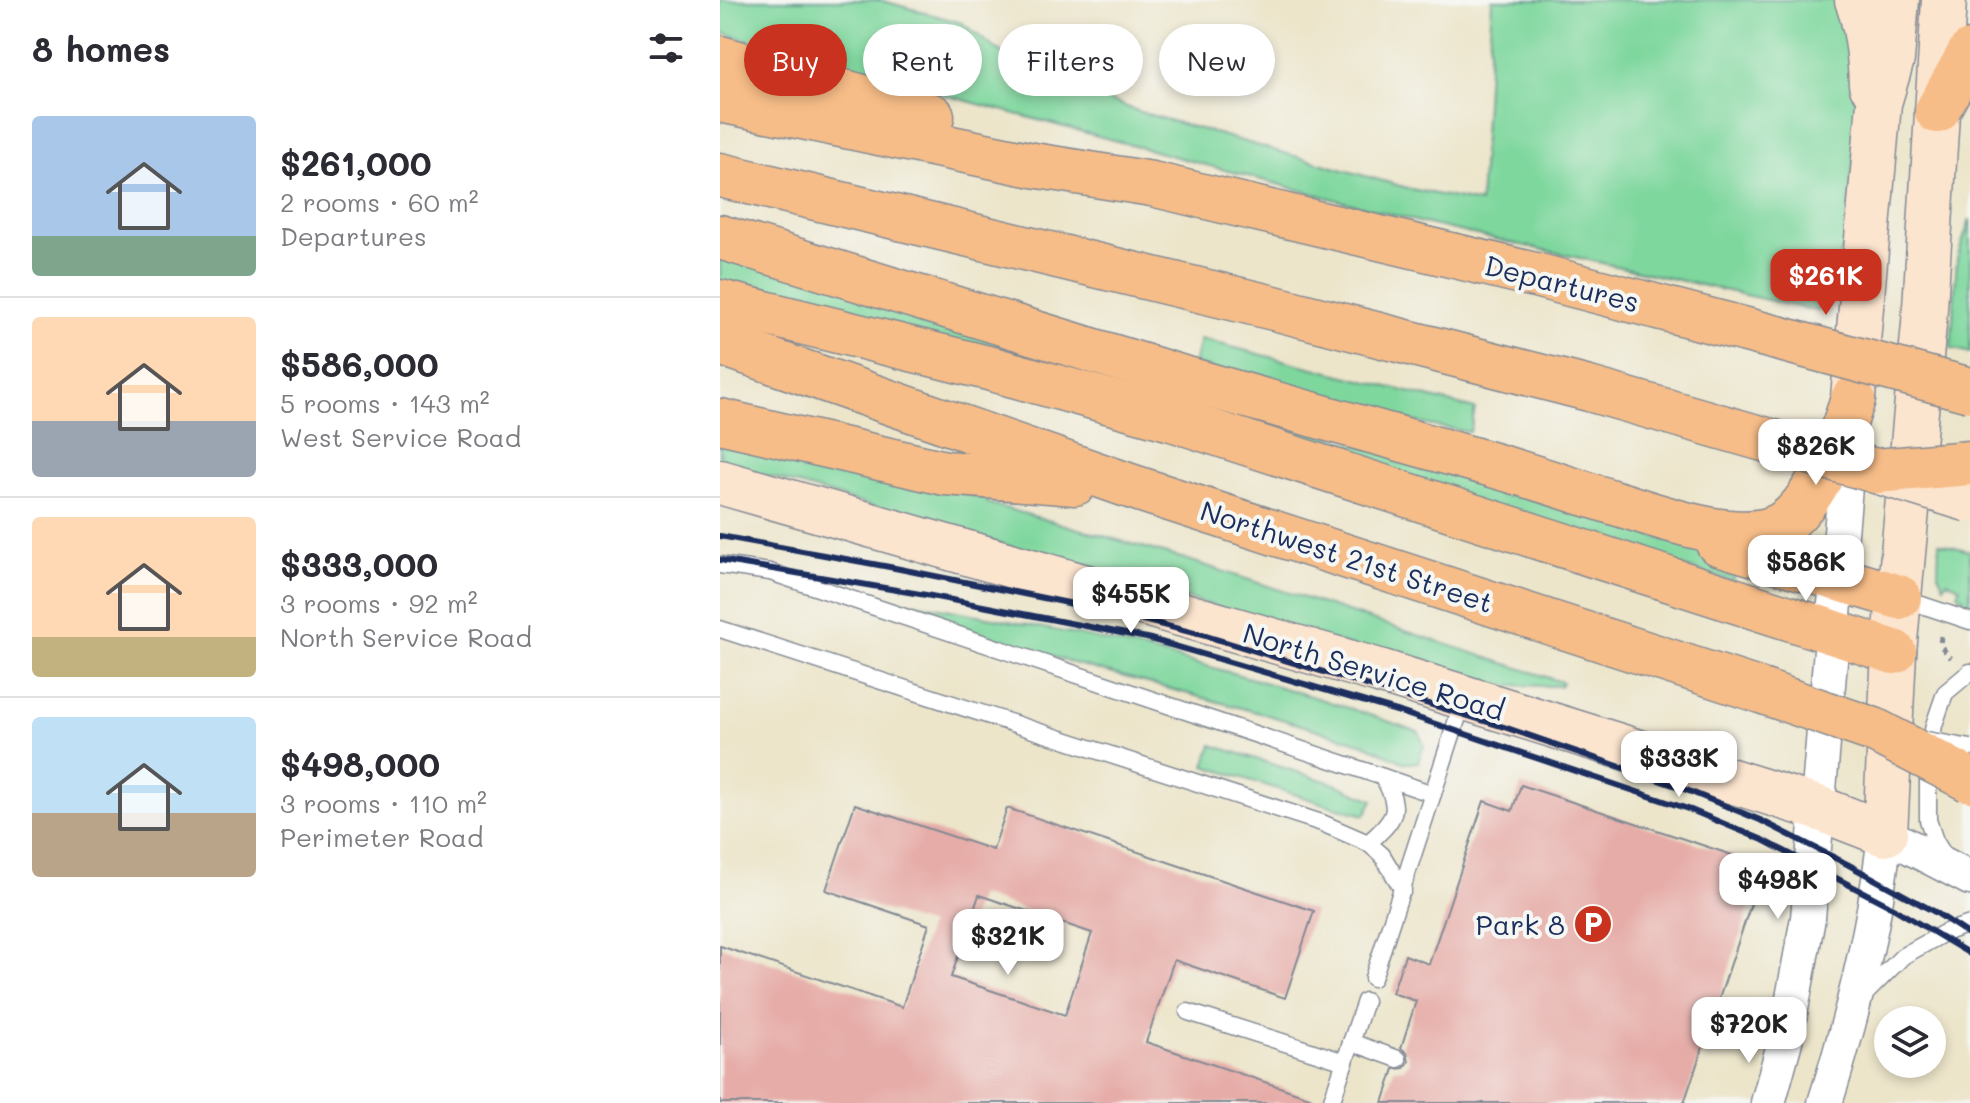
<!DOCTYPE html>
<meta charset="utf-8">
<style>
body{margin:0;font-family:Mali,sans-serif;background:#f7f7f7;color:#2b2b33;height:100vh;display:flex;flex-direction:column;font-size:30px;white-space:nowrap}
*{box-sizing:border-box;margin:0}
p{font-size:26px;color:#7c7c81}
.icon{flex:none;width:44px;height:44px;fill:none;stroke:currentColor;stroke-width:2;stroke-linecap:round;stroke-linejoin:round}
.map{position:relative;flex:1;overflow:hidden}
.sheet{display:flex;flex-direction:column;background:#fff;width:720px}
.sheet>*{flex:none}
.hud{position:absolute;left:24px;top:24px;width:760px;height:72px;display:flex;gap:16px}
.buttons{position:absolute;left:1154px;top:1006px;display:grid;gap:16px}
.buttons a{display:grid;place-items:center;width:72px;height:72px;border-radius:50%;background:#fff;box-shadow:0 4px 12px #0003;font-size:40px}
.price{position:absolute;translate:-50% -68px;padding:0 18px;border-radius:16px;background:#fff;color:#222;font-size:26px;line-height:52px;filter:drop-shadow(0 2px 4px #0008)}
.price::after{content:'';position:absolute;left:50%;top:48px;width:24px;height:18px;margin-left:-12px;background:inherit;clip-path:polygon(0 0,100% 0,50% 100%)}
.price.active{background:#c8321e;color:#fff}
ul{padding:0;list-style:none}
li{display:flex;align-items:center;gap:24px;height:200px;padding:0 32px}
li+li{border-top:2px solid #e1e1e2}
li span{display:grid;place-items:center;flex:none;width:224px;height:160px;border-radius:8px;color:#555}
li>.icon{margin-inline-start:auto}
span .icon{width:96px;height:96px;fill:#fffc;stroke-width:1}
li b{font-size:34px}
h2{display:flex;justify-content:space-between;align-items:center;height:96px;padding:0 32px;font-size:34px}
.chip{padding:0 28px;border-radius:36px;background:#fff;box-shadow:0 4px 12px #0003;font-size:28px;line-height:72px}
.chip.active{background:#c8321e;color:#fff}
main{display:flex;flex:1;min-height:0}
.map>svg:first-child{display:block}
.green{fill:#7ed79d;stroke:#4c837e;stroke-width:2}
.building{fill:#e6aca7;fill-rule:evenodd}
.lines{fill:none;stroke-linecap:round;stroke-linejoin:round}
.lane-casing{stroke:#848a94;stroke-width:19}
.street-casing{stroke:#848a94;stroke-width:37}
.secondary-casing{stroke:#848a94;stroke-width:47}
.primary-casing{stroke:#848a94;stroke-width:47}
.path{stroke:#848a94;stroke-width:5;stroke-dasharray:6 6;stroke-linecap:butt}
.lane{stroke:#fff;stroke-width:16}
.street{stroke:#fff;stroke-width:34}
.secondary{stroke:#fce5cf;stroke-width:44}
.primary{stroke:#f7bd88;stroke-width:44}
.rail{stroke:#1b2f5e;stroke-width:6}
.lane-bridge-casing{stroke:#848a94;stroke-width:19;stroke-linecap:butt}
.secondary-bridge-casing{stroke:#848a94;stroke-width:47;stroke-linecap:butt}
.primary-bridge-casing{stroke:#848a94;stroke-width:47;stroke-linecap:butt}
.lane-bridge{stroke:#fff;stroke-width:16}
.secondary-bridge{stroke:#fce5cf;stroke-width:44}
.primary-bridge{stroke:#f7bd88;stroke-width:44}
.labels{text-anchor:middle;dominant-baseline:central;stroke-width:8;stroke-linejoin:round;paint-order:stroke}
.street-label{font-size:28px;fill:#1b2f5e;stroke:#f6f6f2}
.poi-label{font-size:28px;fill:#1b2f5e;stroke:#f6f6f2;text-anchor:end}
</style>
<main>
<section class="sheet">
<h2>8 homes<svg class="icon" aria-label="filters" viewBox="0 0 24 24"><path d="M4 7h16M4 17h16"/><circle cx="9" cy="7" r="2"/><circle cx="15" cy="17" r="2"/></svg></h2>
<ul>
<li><span style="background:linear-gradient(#a9c7e8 75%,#7fa58c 0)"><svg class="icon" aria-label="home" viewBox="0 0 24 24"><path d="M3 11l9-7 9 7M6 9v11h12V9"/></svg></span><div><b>$261,000</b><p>2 rooms · 60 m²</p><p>Departures</p></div></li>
<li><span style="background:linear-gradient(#ffd9b3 65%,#9aa5b1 0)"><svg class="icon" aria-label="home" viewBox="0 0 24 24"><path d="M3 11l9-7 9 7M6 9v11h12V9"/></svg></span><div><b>$586,000</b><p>5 rooms · 143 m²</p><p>West Service Road</p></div></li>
<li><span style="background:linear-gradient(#ffd9b3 75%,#c2b280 0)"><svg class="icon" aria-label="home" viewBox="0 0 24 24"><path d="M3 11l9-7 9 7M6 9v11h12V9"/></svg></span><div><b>$333,000</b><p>3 rooms · 92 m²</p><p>North Service Road</p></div></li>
<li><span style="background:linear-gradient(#bfe0f5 60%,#b9a48a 0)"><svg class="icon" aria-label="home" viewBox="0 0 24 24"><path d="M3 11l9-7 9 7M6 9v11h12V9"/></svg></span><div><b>$498,000</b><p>3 rooms · 110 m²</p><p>Perimeter Road</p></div></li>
</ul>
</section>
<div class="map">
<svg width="1250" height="1103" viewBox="0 0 1250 1103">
<rect width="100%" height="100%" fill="#f6f6f2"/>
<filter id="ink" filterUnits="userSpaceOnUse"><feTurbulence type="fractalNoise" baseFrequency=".0125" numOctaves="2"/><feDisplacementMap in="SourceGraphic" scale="16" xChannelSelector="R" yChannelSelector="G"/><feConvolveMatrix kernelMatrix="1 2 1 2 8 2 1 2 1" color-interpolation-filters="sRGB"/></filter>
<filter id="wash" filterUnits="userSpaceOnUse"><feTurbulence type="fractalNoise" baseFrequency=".006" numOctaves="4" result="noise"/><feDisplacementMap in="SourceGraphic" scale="32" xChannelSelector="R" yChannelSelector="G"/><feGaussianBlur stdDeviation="1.8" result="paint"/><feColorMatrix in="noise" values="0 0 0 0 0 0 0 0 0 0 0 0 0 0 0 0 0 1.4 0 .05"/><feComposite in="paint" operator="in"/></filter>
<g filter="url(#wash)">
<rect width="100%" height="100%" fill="#ece5ca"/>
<g class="green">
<path d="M 0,0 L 160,0 L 242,23 L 272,46 L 306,68 L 420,112 L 691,189 L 760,203 L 772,0 L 1121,0 L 1140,91 L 1126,241 L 1097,311 L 703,223 L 128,69 L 0,32 Z"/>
<path d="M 1250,219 L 1250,353 L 1231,348 L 1237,259 Z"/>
<path d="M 0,251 L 899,525 L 1020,564 L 1012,581 L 0,286 Z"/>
<path d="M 480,339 L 755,409 L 750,432 L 708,425 L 474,364 Z"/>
<path d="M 0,435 L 266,499 L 267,503 L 465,559 L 842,682 L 840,686 L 765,685 L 0,462 Z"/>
<path d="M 1219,543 L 1250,551 L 1250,605 L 1244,604 L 1243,597 L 1238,594 L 1240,587 L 1227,581 L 1224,586 L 1218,574 Z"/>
<path d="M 144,594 C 237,611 332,628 425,650 C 517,673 609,700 699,732 L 704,746 L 698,762 L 689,763 L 683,762 L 644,744 L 551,716 L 349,662 Z"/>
<path d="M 492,745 L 615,784 L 653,800 L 645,815 L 611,806 L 485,766 Z"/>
</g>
<g id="blocks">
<g class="building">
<path d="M 801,785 L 1015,856 L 1007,882 L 1035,892 L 964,1103 L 663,1103 L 674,1069 L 684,1068 L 689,1062 L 687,1053 L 681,1048 L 696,1001 L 672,993 L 685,955 L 709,964 L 764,801 L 792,811 Z"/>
<path d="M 135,804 L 273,850 L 287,808 L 594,911 L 565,998 L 454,960 L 426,1042 L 592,1098 L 591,1103 L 0,1103 L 0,946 L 182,1007 L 209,925 L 106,890 ZM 259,895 L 372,933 L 345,1015 L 231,977 Z"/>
</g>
</g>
</g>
<g filter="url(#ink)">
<use href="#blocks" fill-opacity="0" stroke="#848a94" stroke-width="2"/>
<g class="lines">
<g class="lane-casing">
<g id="lane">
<path d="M 0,565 L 50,572 L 663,777 C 682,810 676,819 648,843"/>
<path d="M 1181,598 L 1250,621"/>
<path d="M 0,629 L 602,823 L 648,843 L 662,855 L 683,890"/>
<path d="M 663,777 L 713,794"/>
<path d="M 1225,857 L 1215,841 L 1208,820 L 1208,761 L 1214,725 L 1225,693 L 1250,672"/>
<path d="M 653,978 L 744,698"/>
<path d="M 1141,998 L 1183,956 L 1226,932 L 1250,924"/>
<path d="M 468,1012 L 625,1062"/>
<path d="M 631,1042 L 678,1059"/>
<path d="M 611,1103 L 645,1001"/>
</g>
</g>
<g class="street-casing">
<g id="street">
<path d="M 1048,1103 L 1065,1041 L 1088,918 L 1129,440"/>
<path d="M 1105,1103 C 1133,1015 1155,926 1165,834 L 1250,878"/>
</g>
</g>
<g class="secondary-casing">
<g id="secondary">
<path d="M 1137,0 C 1147,26 1150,56 1151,84"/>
<path d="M 1133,398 L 1159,103 L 1172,59 L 1177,0"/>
<path d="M 0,482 L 659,671 L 1098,808 L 1165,834 L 1174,652 L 1204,324 L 1224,0"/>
</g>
</g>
<g class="primary-casing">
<g id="primary">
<path d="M 0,58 L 212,116"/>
<path d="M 0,100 L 313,165 L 432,184 L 815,275 L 1057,338"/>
<path d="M 1217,111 L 1250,52"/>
<path d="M 0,175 L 554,308 L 869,389 L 1047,440"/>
<path d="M 0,237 C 154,284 309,331 463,378 C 564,407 665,434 766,463 C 808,475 850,489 892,502 C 936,515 1007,543 1052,529 C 1092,515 1121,437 1133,399"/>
<path d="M 0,302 L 272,369 L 452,419 L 1174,652"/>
<path d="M 0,343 L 413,487 L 1041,691"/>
<path d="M 0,421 L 225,473 L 355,483"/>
<path d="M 998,543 L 1179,597"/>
</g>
</g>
<path class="path" d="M 1221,636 L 1220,645 L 1231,658"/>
<use href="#lane" class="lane"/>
<use href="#street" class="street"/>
<use href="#secondary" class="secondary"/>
<use href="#primary" class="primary"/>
<g class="rail">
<path d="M 0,536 L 175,568 L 388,611 L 486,636 L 784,727 L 959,787 L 1040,820 L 1127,864 L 1215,912 L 1250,935"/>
<path d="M 0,560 L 206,595 L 427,638 L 680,712 L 971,810 L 1043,840 L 1168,905 L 1250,954"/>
</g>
<g class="lane-bridge-casing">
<path id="lane-bridge" d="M 1207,740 L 1250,748"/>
</g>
<g class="secondary-bridge-casing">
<path id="secondary-bridge" d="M 1156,471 L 1250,500"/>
</g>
<g class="primary-bridge-casing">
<g id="primary-bridge">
<path d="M 1057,338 L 1250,390"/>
<path d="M 1047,440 L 1156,471 L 1250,463"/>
<path d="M 1041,691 L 1154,730 L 1250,780"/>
</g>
</g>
<use href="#lane-bridge" class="lane-bridge"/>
<use href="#secondary-bridge" class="secondary-bridge"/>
<use href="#primary-bridge" class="primary-bridge"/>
</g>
</g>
<defs>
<g id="parking-disc" transform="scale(2)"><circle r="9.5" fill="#c8321e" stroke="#f6f6f2"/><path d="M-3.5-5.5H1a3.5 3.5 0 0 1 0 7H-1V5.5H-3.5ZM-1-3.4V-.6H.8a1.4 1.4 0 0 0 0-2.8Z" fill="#fff"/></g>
</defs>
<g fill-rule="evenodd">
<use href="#parking-disc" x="873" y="924"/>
</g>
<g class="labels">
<g class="street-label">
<text transform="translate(842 283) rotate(14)">Departures</text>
<text transform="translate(627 556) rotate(18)">Northwest 21st Street</text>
<text transform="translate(654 671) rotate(17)">North Service Road</text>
</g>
<g class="poi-label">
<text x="845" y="924">Park 8</text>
</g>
</g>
</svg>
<div class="buttons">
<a><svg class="icon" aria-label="layers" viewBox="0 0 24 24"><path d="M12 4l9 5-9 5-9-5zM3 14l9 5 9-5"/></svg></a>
</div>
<b class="price active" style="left:1106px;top:317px">$261K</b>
<b class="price" style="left:1096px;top:487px">$826K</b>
<b class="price" style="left:1086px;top:603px">$586K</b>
<b class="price" style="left:411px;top:635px">$455K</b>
<b class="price" style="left:959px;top:799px">$333K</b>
<b class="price" style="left:1058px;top:921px">$498K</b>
<b class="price" style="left:288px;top:977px">$321K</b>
<b class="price" style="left:1029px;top:1065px">$720K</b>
<div class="hud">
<a class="chip active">Buy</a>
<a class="chip">Rent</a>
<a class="chip">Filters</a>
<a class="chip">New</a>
</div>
</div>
</main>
